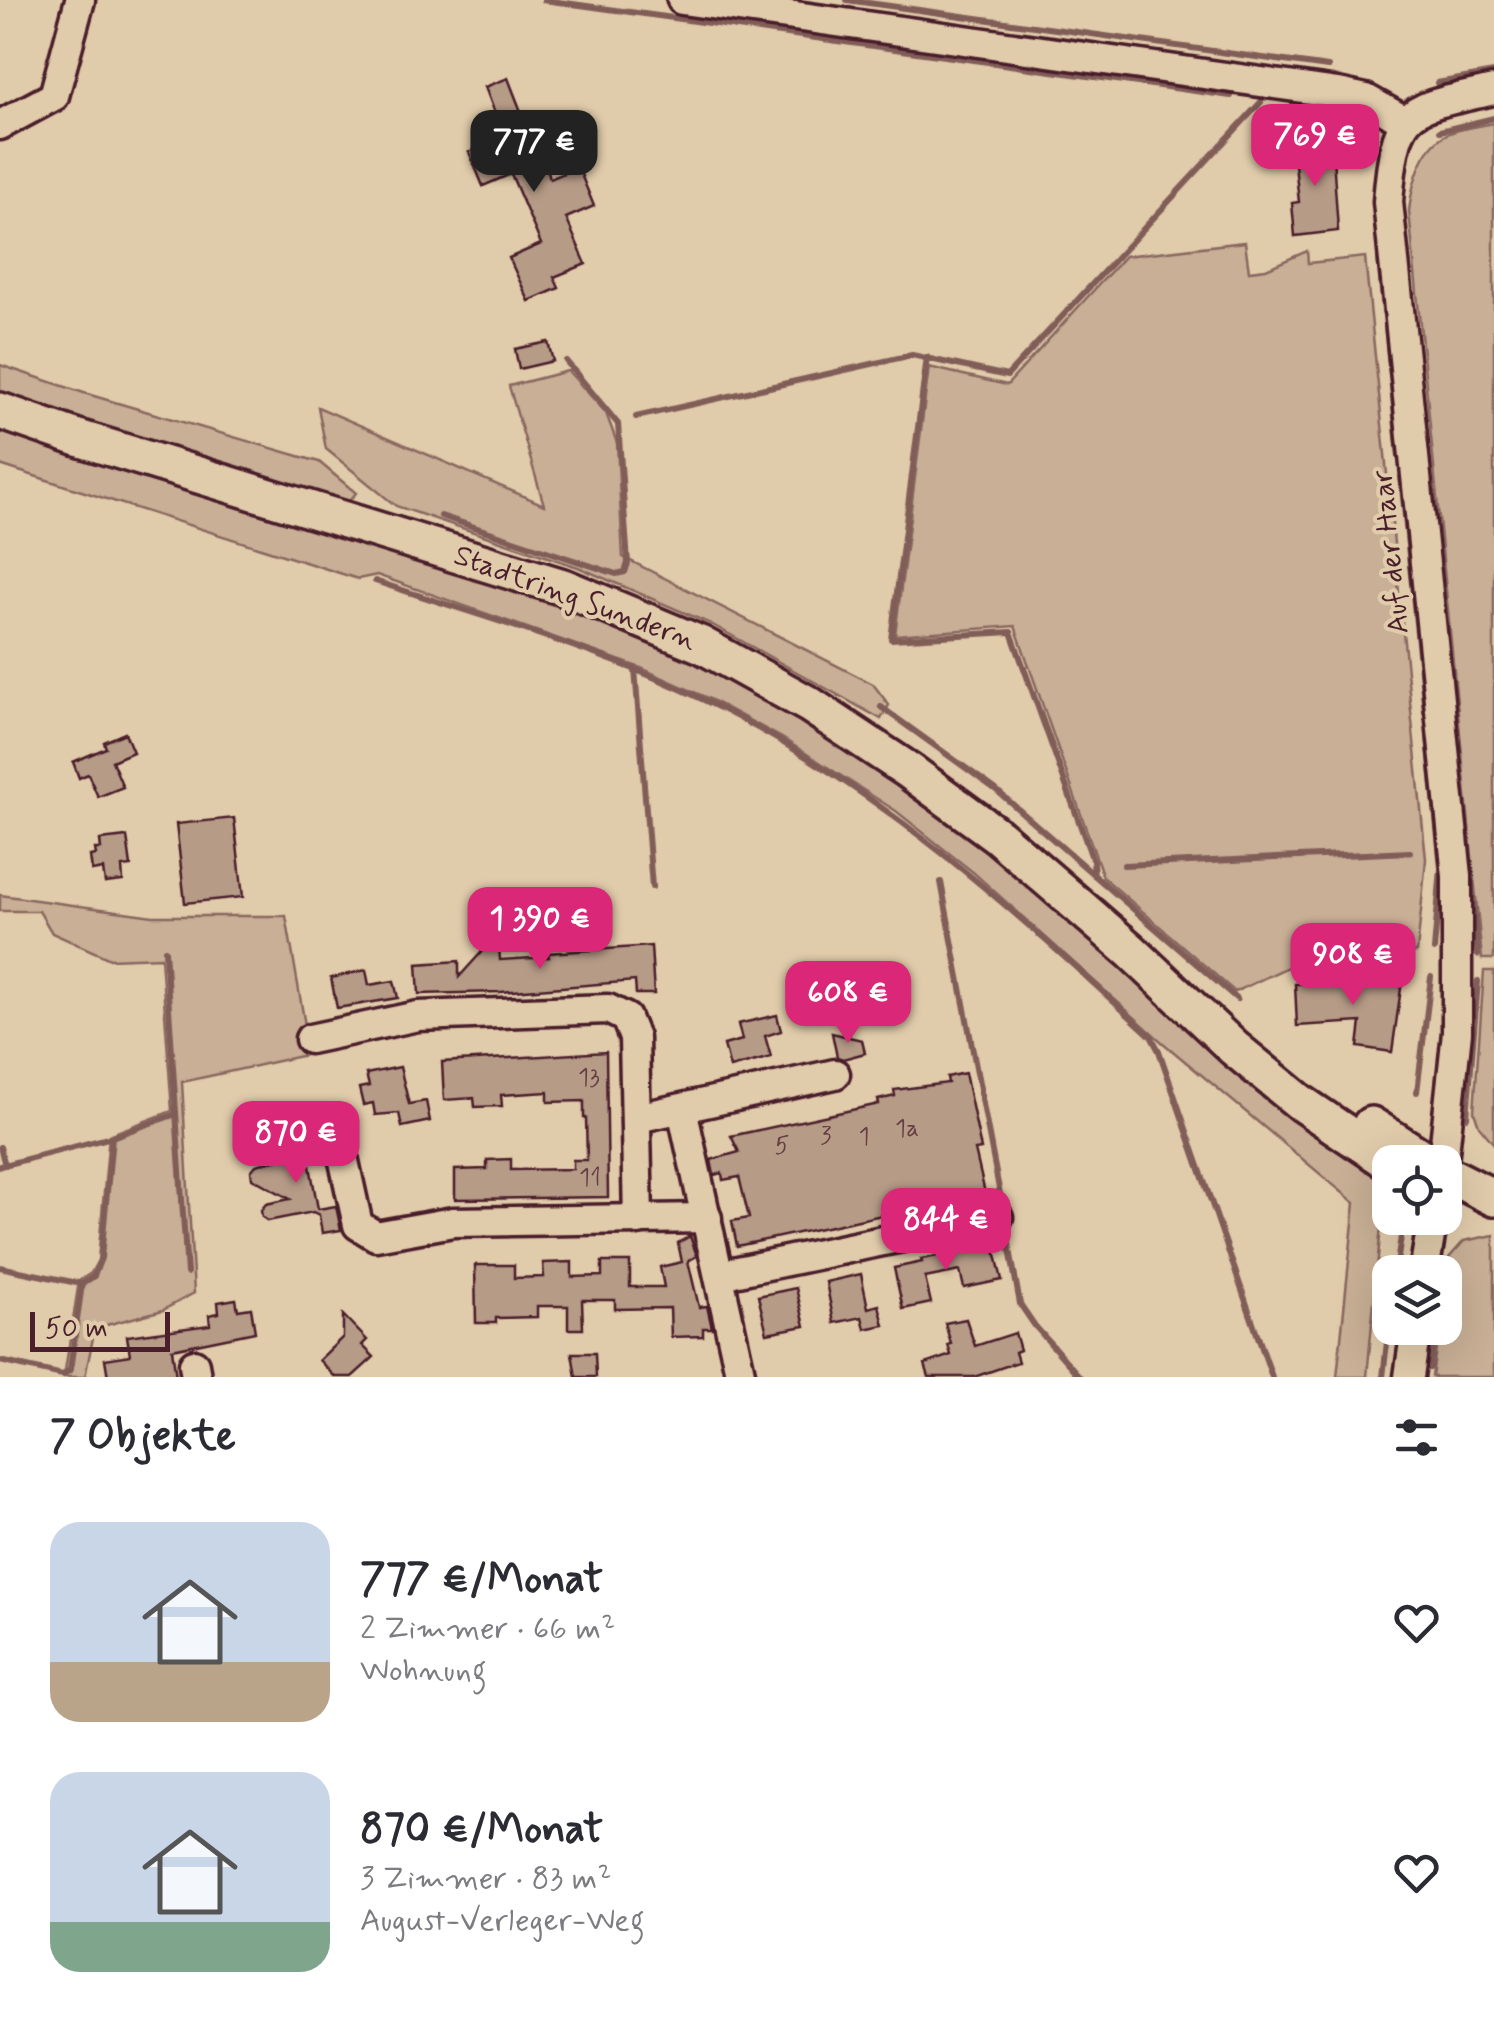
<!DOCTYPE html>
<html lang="de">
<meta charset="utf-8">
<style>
body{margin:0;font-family:Mynerve,sans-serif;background:#f2f2f3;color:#2b2b33;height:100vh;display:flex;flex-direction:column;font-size:38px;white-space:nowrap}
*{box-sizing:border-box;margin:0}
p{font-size:32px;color:#7c7c81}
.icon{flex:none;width:55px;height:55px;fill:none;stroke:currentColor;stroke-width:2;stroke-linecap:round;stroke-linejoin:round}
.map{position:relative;height:1377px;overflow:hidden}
.drawer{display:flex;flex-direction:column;background:#fff;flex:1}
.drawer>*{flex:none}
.tools{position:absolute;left:1372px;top:1145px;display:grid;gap:20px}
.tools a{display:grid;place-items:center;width:90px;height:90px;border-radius:20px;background:#fff;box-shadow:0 10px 40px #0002;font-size:50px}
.scale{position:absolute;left:30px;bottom:25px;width:140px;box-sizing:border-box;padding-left:10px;border:5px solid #4a1f2b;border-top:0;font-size:28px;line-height:35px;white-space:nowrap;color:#4a1f2b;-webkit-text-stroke:8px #e0cbaa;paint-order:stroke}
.price{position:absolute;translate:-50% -85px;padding:0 22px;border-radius:20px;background:#db2777;color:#fff;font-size:32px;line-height:65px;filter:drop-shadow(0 2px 5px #0008)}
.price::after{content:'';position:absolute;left:50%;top:60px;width:30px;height:22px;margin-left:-15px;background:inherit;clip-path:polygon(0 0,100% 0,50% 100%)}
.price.selected{background:#222;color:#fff}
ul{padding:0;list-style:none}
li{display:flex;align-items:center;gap:30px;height:250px;padding:0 50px}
li span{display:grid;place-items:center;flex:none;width:280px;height:200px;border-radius:30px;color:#555}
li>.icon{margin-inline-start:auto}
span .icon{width:120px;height:120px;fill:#fffc;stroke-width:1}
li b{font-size:42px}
h2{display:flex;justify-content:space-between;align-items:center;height:120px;padding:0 50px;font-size:42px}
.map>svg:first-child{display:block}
.green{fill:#c8af95;stroke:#896760;stroke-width:2.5}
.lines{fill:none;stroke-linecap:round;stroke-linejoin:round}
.stream{stroke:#815d59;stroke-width:6}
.building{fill:#b69b87;stroke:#4a1f2b;stroke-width:2.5}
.minor-casing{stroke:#4a1f2b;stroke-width:35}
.major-casing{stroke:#4a1f2b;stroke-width:42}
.minor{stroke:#e0cbaa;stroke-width:28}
.major{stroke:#e0cbaa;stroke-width:35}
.labels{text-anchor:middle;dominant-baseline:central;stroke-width:8;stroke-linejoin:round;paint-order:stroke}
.number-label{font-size:25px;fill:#653e42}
.street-label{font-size:30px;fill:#4a1f2b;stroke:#e0cbaa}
</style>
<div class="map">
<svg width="1494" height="1377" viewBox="0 0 1494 1377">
<rect width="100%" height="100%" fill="#e0cbaa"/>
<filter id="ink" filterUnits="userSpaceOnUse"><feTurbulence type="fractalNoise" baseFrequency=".01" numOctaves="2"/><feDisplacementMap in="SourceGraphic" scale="20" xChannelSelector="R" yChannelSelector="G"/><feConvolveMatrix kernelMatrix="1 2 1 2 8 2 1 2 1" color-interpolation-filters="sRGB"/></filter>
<g filter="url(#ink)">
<g class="green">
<path d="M 1494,123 L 1494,959 L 1482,959 L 1409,211 C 1412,185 1421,147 1447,134 C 1460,128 1479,126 1494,123 Z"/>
<path d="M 1245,242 L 1249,271 L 1266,269 L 1307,251 L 1308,263 L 1365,257 L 1426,859 L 1417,952 L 1294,964 L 1235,992 L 1103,877 L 1015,626 L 895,635 L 929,367 L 1007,385 L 1125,256 Z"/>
<path d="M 0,365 L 87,394 L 319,462 L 356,493 L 344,507 L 0,400 Z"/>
<path d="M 568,371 L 606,413 L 617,443 L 623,557 L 873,684 L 889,705 L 881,719 L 711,624 L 578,567 L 396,506 L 326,449 L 318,407 L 544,505 L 509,386 Z"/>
<path d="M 0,424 L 545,594 L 690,652 L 899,775 L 1356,1154 L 1385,1182 L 1367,1377 L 1337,1377 L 1355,1203 L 1162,1042 L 974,873 L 896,811 L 782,738 L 710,699 L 641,668 L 377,575 L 358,579 L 0,465 Z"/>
<path d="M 0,895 L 153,916 L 286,916 L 310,1054 L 182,1082 L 194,1293 L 163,1310 L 95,1328 L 85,1377 L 64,1377 L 79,1281 L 91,1273 L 98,1260 L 109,1135 L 172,1111 L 161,957 L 110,959 L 52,933 L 39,911 L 0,911 Z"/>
<path d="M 1484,971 L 1494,971 L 1494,1144 L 1479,1126 L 1474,1111 Z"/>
<path d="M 1494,1235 L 1494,1377 L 1432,1377 L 1439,1328 L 1445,1328 L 1448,1259 L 1464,1241 Z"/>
</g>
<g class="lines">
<g class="stream">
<path d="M 544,0 L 1231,96"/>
<path d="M 847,0 L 1328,67"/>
<path d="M 1437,83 L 1494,73"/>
<path d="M 1440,131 L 1494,118"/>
<path d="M 1379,258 L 1384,312"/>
<path d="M 1386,326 L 1399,457"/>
<path d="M 927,357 L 891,639 L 1011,632 L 1093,861 L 1094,875"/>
<path d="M 636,417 L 912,355 L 1007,376 L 1261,102"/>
<path d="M 1401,477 L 1425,711"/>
<path d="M 441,516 L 616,574 L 625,572 L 628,563 L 618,424 L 566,361"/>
<path d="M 375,581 C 485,618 600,649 704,700 C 875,783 1013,909 1151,1036 L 1159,1051 L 1272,1377"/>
<path d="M 635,669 L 652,887"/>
<path d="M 881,707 L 995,789 L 1237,999"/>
<path d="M 1428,737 L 1441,868 L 1434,950"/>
<path d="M 1124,865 L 1410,852"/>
<path d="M 1470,872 L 1478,955"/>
<path d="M 941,882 L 1003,1210"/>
<path d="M 165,950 L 187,1273"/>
<path d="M 1417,1092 L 1431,977"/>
<path d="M 1467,1117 L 1478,981"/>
<path d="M 0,1147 L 5,1165"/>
<path d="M 0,1166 L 112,1137 L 176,1114"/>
<path d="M 1005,1222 L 1020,1304 L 1035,1326 L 1080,1377"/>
<path d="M 0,1267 L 82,1284 L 94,1276 L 101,1258 L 112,1137"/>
<path d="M 1396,1272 L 1402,1229"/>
<path d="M 1443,1272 L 1445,1261"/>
<path d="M 0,1361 L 63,1375 L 70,1370 L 82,1284"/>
<path d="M 1430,1368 L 1435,1328"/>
<path d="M 1383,1377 L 1390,1316"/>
</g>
</g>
<g class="building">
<path d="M 508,78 L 527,127 L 531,125 L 545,158 L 550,179 L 578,167 L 594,206 L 566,218 L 586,264 L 554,277 L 559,288 L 529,301 L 509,258 L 541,244 L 511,174 L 483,186 L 469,152 L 504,137 L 485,87 Z"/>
<path d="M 1332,141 L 1338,231 L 1295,236 L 1292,203 L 1299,202 L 1293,145 Z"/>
<path d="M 548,342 L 553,361 L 519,369 L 515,349 Z"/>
<path d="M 125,733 L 133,752 L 112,761 L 123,787 L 98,797 L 88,774 L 79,778 L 73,762 L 106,748 L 104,742 Z"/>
<path d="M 234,818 L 243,897 L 185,903 L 176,824 Z"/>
<path d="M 127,837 L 131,866 L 122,867 L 123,881 L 105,883 L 103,869 L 92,871 L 90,856 L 96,855 L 95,849 L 101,849 L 100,840 Z"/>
<path d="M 488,945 L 499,945 L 500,960 L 549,957 L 548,953 L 651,946 L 654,994 L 636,994 L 635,981 L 500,992 L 419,994 L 417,964 L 459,961 L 459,977 Z"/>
<path d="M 366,970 L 369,985 L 394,981 L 398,998 L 337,1008 L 331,978 Z"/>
<path d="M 1367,977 L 1402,981 L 1392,1052 L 1358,1047 L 1361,1022 L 1297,1026 L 1295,984 L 1367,980 Z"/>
<path d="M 777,1015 L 781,1031 L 765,1036 L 771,1057 L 730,1068 L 724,1045 L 742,1040 L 738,1024 Z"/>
<path d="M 832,1033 L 862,1040 L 865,1053 L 843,1059 L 837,1057 Z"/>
<path d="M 606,1052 L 608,1197 L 455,1199 L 455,1170 L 487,1169 L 487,1160 L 511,1159 L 511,1170 L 573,1169 L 573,1160 L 587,1160 L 586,1118 L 584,1118 L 584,1101 L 548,1102 L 548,1092 L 501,1095 L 502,1106 L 475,1107 L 474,1098 L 444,1100 L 442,1062 Z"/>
<path d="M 400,1067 L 409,1104 L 426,1101 L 430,1121 L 402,1127 L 399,1113 L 375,1115 L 373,1103 L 363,1105 L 359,1088 L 369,1086 L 366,1074 Z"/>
<path d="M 965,1073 L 981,1149 L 975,1150 L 985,1193 L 737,1246 L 732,1221 L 749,1218 L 739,1177 L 723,1180 L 722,1173 L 714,1175 L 711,1160 L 739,1152 L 731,1136 L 879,1104 L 878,1100 L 895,1096 L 894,1090 L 948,1083 L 947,1077 Z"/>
<path d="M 325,1134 L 324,1152 L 308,1155 L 318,1209 L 336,1206 L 341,1230 L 322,1233 L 319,1215 L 313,1212 L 268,1221 L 262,1217 L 261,1210 L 266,1204 L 290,1199 L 252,1178 L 251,1171 L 256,1165 L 305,1152 L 302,1138 Z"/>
<path d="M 690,1236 L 697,1256 L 688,1261 L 699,1307 L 707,1306 L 712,1328 L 703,1328 L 703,1336 L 671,1337 L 670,1308 L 615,1309 L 615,1300 L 582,1300 L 583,1329 L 568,1329 L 568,1306 L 537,1306 L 537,1317 L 496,1318 L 496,1323 L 476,1323 L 475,1265 L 514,1265 L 514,1278 L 544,1277 L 543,1263 L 572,1262 L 572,1277 L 602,1276 L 602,1262 L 630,1262 L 630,1287 L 664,1287 L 660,1267 L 682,1262 L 678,1243 Z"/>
<path d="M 994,1246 L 1002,1280 L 964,1288 L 960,1271 L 925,1278 L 931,1303 L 903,1309 L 894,1268 L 922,1262 L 921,1259 Z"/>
<path d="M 861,1274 L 868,1308 L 879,1305 L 884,1325 L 865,1329 L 862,1317 L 834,1323 L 826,1282 Z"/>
<path d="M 796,1288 L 805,1326 L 767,1333 L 758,1296 Z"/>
<path d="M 236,1299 L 238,1310 L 251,1308 L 255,1332 L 172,1349 L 176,1377 L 108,1377 L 105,1359 L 130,1355 L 127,1336 L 210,1325 L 209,1315 L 219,1313 L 218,1302 Z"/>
<path d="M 343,1315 L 367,1340 L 362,1345 L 374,1357 L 352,1377 L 335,1377 L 319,1360 L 343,1337 Z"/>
<path d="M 966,1319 L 975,1346 L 1015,1333 L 1020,1350 L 1015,1352 L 1018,1362 L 974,1377 L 929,1377 L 925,1364 L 951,1355 L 948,1345 L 951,1344 L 945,1323 Z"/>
<path d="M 572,1353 L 595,1353 L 596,1377 L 576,1377 Z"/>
</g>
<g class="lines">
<g class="minor-casing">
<g id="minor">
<path d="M 682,0 L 1338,93 L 1366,99 L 1405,121"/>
<path d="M 0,125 L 54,96 L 80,0"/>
<path d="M 310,1039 L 418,1016 L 608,1009 L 626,1018 L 634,1038 L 638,1220"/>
<path d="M 682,1109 L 741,1377"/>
<path d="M 637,1118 L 835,1074"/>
<path d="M 340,1143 L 358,1225 L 376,1236 L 453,1222 L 707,1218"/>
<path d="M 1443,1162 L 1457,1032 L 1457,876 L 1388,202 C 1396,104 1405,110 1494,90"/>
<path d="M 1424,1272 L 1433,1218"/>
<path d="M 719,1275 L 998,1217"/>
<path d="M 194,1364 L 196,1377"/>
<path d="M 1409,1377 L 1416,1328"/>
</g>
</g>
<g class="major-casing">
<g id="major">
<path d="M 0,411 L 78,438 L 563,587 L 702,645 L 810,705 L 908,770 L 998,836 L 1131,951 L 1234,1048 L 1301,1103 L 1390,1163"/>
<path d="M 1371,1125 L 1429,1162"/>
<path d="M 1445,1173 L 1494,1198"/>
</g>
</g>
<use href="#minor" class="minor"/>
<use href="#major" class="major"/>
</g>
</g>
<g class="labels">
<g class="number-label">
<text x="589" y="1078">13</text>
<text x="907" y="1129">1a</text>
<text x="826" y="1136">3</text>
<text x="864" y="1137">1</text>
<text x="782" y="1146">5</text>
<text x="590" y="1178">11</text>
</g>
<g class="street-label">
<text transform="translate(1391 552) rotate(-96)">Auf der Haar</text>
<text transform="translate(575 598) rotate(20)">Stadtring Sundern</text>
</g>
</g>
</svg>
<div class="tools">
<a><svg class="icon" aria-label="locate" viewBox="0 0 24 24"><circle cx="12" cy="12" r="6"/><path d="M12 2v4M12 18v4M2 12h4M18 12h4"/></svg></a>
<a><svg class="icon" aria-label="layers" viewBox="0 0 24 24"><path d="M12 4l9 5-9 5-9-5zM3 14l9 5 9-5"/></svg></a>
</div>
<div class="scale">50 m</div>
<b class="price" style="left:1315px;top:189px">769 €</b>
<b class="price selected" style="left:534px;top:195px">777 €</b>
<b class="price" style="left:540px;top:972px">1 390 €</b>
<b class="price" style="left:1353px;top:1008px">908 €</b>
<b class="price" style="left:848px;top:1046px">608 €</b>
<b class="price" style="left:296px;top:1186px">870 €</b>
<b class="price" style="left:946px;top:1273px">844 €</b>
</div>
<section class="drawer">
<h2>7 Objekte<svg class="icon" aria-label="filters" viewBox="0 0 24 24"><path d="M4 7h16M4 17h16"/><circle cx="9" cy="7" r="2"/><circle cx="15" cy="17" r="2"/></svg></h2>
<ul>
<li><span style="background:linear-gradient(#c9d6e8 70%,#b9a48a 0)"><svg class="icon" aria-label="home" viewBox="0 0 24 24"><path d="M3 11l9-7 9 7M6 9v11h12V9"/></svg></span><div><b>777 €/Monat</b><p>2 Zimmer · 66 m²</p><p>Wohnung</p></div><svg class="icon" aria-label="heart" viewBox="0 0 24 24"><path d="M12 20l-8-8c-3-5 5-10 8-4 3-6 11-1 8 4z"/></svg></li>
<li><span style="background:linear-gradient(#c9d6e8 75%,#7fa58c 0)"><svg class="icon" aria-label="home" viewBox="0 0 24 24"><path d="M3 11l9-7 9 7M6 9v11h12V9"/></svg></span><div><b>870 €/Monat</b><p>3 Zimmer · 83 m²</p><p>August-Verleger-Weg</p></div><svg class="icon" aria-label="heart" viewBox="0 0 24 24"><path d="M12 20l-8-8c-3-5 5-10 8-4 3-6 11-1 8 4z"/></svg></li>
</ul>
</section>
